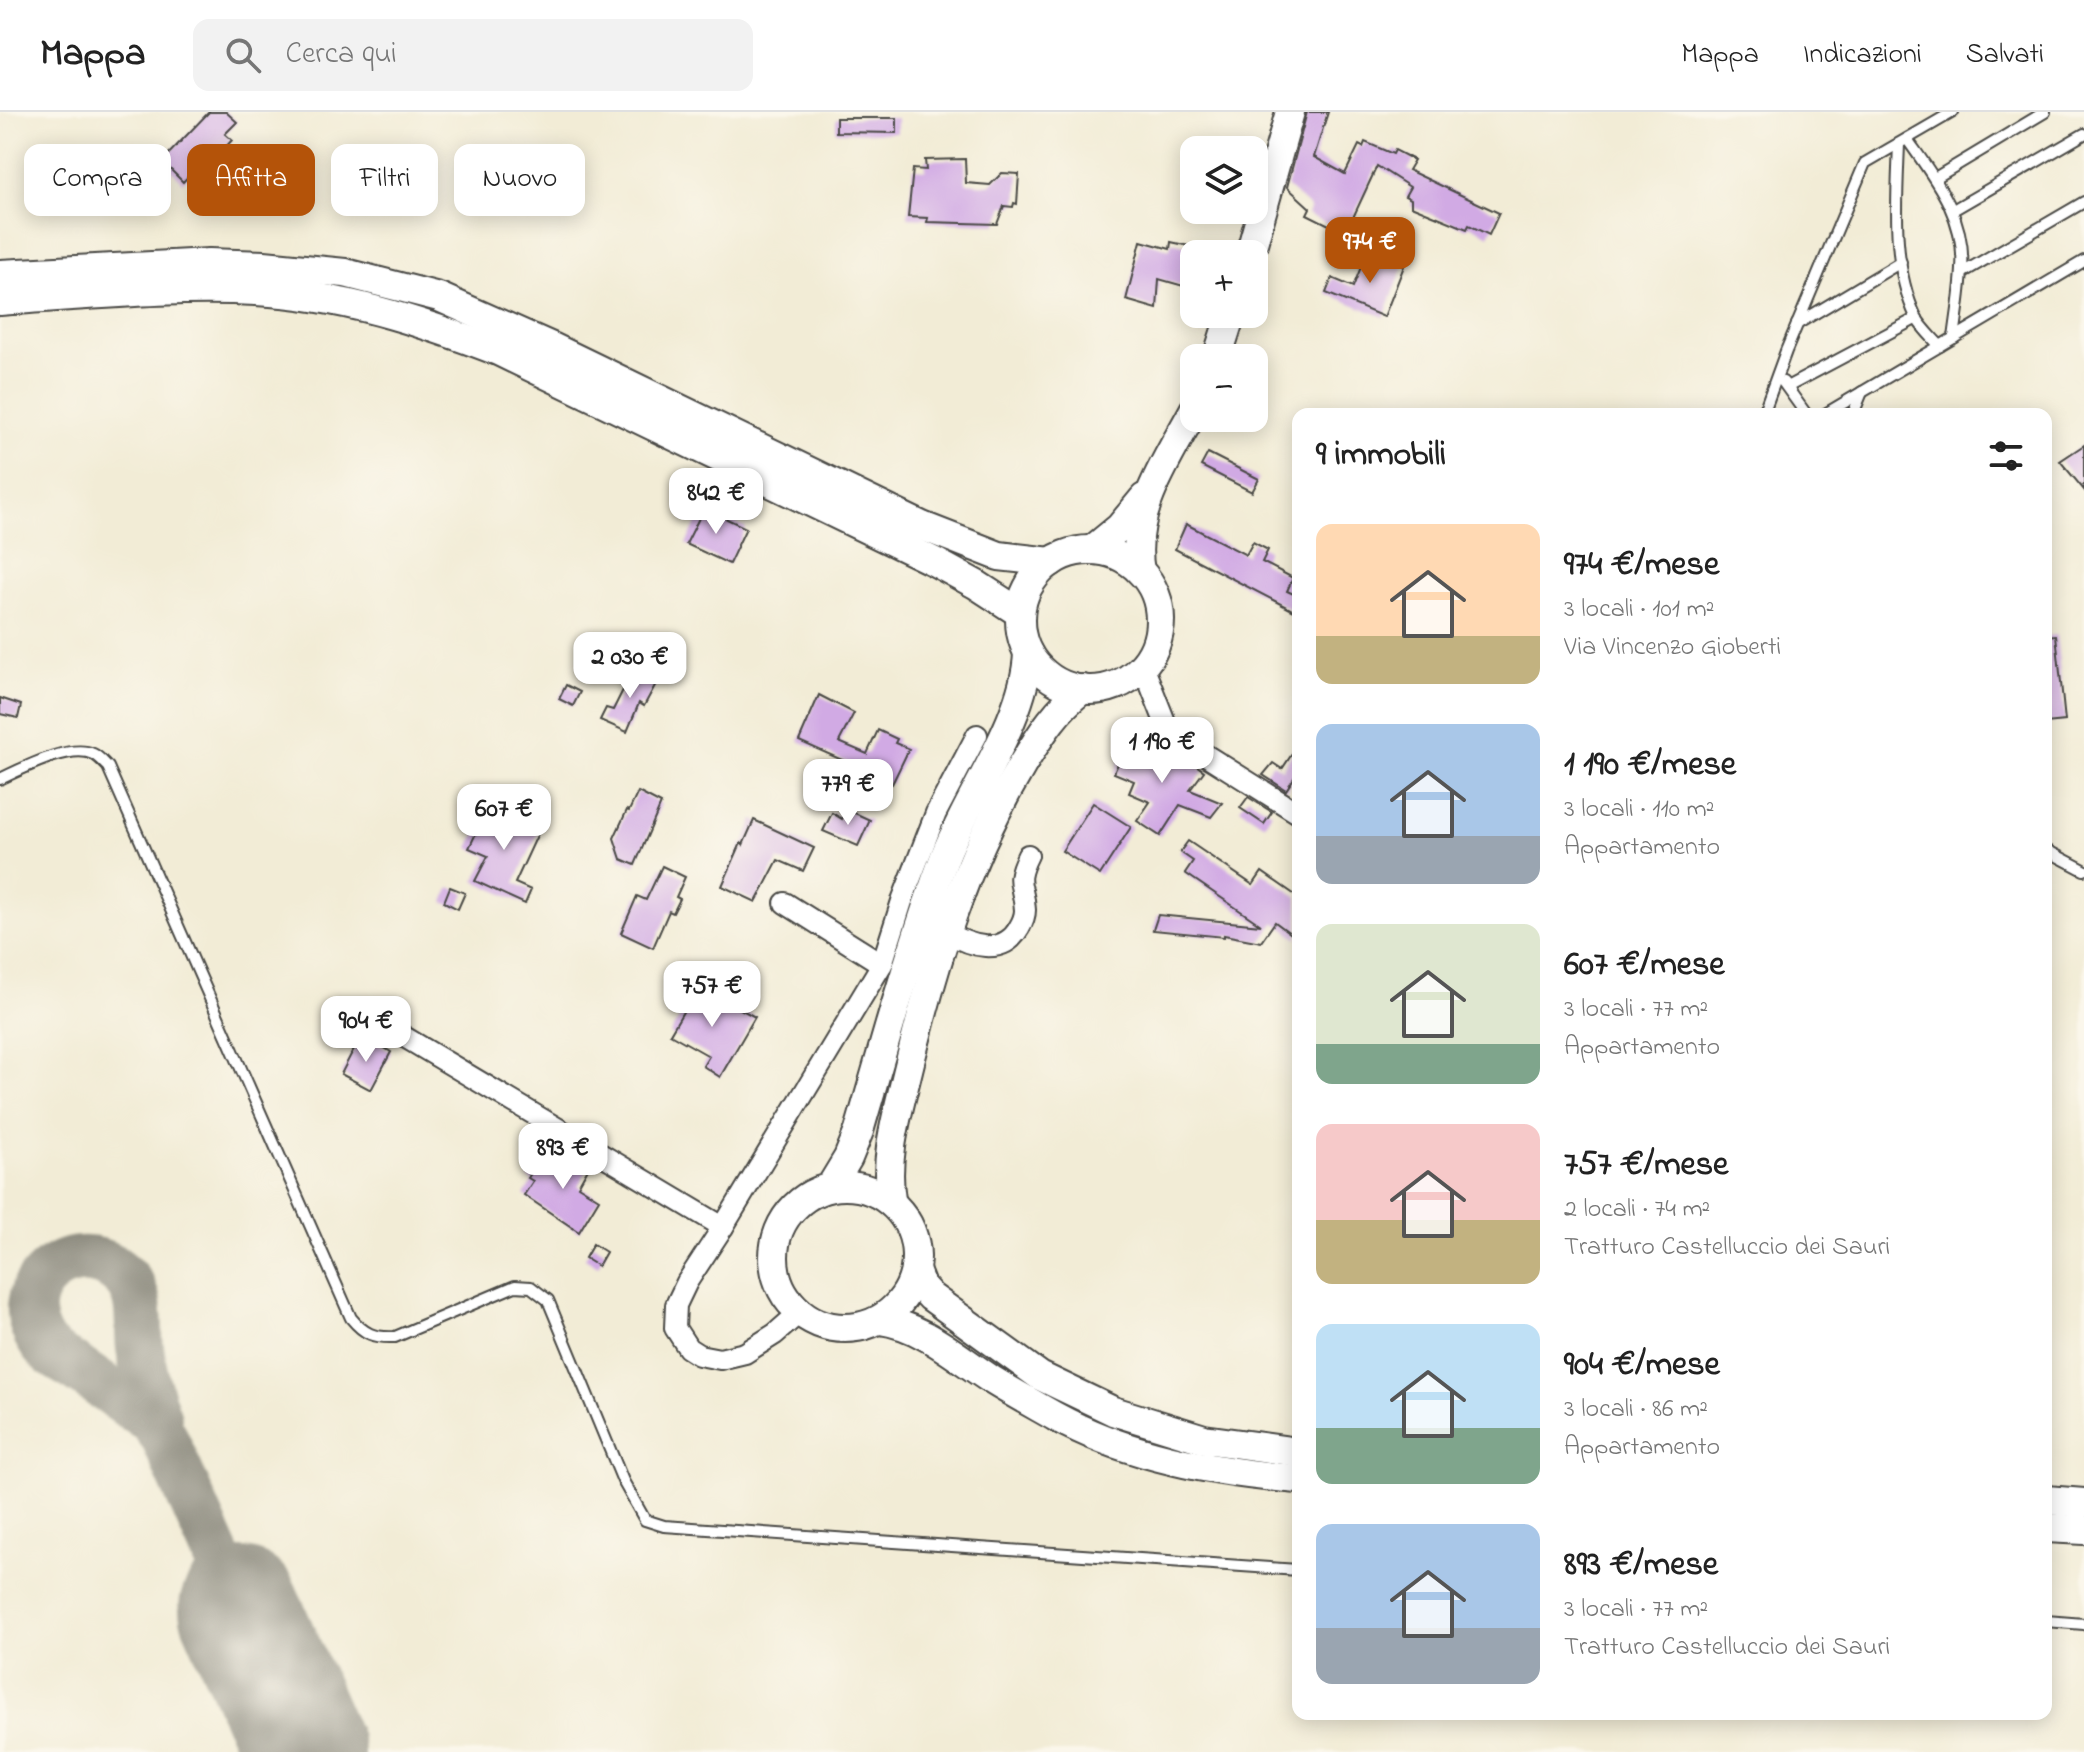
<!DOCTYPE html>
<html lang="it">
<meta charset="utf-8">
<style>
body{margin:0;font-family:"Indie Flower",sans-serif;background:#f2f2f2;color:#222;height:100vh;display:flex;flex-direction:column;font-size:30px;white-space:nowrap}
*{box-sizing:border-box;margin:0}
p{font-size:26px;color:#767676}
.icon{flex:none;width:44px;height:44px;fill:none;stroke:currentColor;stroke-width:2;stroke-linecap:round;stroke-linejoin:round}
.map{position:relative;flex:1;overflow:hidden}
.sheet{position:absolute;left:1292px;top:296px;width:760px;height:1312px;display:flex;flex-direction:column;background:#fff;border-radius:16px;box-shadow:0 4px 20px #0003}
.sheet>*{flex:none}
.hud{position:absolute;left:24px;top:32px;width:760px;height:72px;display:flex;gap:16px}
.fabs{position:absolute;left:1180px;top:24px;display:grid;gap:16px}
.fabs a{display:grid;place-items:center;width:88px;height:88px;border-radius:16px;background:#fff;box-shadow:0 4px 20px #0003;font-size:40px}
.price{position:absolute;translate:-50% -68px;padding:0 18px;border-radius:16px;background:#fff;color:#222;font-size:26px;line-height:52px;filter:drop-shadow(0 2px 4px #0008)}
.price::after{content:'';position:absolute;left:50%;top:48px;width:24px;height:18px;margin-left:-12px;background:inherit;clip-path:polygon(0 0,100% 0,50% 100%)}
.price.active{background:#b45309;color:#fff}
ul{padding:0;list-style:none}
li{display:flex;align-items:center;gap:24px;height:200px;padding:0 24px}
li span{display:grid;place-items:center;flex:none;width:224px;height:160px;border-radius:16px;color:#555}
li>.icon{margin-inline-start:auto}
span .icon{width:96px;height:96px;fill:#fffc;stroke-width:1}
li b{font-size:34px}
h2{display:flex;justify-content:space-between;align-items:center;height:96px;padding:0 24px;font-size:34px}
.tag{padding:0 28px;border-radius:16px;background:#fff;box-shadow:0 4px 20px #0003;font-size:28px;line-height:72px}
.tag.active{background:#b45309;color:#fff}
header{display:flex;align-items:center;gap:48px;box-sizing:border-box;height:112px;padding:0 40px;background:#fff;border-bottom:2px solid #e0e0e0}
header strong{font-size:38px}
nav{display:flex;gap:44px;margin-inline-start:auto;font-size:28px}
.search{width:560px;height:72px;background:#f2f2f2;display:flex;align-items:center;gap:20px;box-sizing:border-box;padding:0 28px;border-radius:16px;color:#767676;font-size:30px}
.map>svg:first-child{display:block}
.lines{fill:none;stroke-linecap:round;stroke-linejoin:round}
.taxiway{stroke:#8e8c80;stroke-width:48}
.runway{stroke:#8e8c80;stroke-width:122}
.building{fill:#d1aae4}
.lane-casing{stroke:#494845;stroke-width:14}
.street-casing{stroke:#494845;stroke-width:24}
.secondary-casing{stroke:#494845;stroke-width:32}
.lane{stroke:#fff;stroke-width:10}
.street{stroke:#fff;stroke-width:20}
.secondary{stroke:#fff;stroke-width:28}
</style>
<header>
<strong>Mappa</strong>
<div class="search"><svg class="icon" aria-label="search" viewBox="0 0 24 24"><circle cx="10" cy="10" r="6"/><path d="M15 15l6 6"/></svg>Cerca qui</div>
<nav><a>Mappa</a><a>Indicazioni</a><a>Salvati</a></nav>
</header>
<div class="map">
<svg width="2084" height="1640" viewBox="0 0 2084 1640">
<rect width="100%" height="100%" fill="#fbf7ec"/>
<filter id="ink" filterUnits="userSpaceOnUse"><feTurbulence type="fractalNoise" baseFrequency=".0125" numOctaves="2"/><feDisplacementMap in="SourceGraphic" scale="16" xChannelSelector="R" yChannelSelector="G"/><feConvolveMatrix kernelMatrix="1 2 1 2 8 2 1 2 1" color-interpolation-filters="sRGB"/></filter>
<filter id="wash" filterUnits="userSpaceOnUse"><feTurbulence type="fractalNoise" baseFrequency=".006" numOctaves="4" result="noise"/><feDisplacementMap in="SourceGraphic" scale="32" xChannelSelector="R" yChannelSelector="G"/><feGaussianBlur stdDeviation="1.8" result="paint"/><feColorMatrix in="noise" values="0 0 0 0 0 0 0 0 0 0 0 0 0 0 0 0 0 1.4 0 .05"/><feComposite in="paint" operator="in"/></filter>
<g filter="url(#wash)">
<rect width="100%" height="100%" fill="#f2ecd6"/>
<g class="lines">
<path class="taxiway" d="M 158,1307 C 149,1284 143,1260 140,1236 C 137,1213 143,1185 125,1166 C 80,1119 2,1171 42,1231 C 49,1242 65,1249 76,1256 C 101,1273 126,1291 151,1308 L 163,1323 L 240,1497"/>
<path class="runway" d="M 240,1497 L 303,1640"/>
</g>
<g id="blocks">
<g class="building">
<path d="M 209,0 L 226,0 L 237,10 L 225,22 L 232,28 L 216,46 L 210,41 L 183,70 L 162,49 Z"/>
<path d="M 1307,0 L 1328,0 L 1314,45 L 1345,62 L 1359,33 L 1363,35 L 1365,30 L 1393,42 L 1395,38 L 1414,48 L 1408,58 L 1499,101 L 1489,123 L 1469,113 L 1467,117 L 1411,94 L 1411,87 L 1405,84 L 1410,75 L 1377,54 L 1351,110 L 1349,108 L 1343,120 L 1307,102 L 1310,96 L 1287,75 Z"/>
<path d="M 836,6 L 897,6 L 897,21 L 836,20 Z"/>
<path d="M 965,47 L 966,71 L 990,73 L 1002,61 L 1019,62 L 1017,92 L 1014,91 L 1013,95 L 1004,94 L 997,112 L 927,110 L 928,106 L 908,105 L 913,57 L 926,58 L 925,48 Z"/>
<path d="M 49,48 L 63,61 L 50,76 L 35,64 Z"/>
<path d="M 1141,129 L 1170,137 L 1171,130 L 1194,135 L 1194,177 L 1159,167 L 1157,197 L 1126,188 Z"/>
<path d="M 1367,140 L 1404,154 L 1384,205 L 1326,181 L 1332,166 L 1353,175 Z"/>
<path d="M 2084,333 L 2084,378 L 2060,349 Z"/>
<path d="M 1208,341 L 1259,367 L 1252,380 L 1201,354 Z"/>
<path d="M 704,396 L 746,416 L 729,452 L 686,432 Z"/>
<path d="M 1186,412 L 1246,443 L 1253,430 L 1268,438 L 1262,450 L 1293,466 L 1287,479 L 1298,484 L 1298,501 L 1175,437 Z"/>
<path d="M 2056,523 L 2065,609 L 2046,611 L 2046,524 Z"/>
<path d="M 634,556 L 658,568 L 644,594 L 639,591 L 627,620 L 600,608 L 606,596 L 613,598 Z"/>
<path d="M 566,573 L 580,580 L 573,594 L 559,587 Z"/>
<path d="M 819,583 L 854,601 L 839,630 L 867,642 L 878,618 L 897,627 L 895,631 L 909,637 L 892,672 L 865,664 L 867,659 L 799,629 Z"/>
<path d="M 0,586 L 21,593 L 18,606 L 0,602 Z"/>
<path d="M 1131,621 L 1147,627 L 1143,638 L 1176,651 L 1182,643 L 1204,659 L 1190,678 L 1222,691 L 1211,705 L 1180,693 L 1160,724 L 1137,709 L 1150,690 L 1129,681 L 1134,669 L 1114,661 Z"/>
<path d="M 1298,633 L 1298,660 L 1286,678 L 1263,663 L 1273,651 L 1282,657 Z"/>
<path d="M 638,680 L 661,692 L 635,753 L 621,747 L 614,726 L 627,698 L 629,699 Z"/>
<path d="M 1248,685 L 1272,700 L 1264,712 L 1240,696 Z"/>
<path d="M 1093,691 L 1131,715 L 1100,763 L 1062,739 Z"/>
<path d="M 490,692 L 540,717 L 515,771 L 531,778 L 525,792 L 475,769 L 488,744 L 469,736 Z"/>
<path d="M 846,697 L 870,708 L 858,734 L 823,719 L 832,701 L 842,707 Z"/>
<path d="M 754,708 L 814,736 L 803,759 L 778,748 L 756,790 L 722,774 L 741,731 L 743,733 Z"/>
<path d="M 1188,729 L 1253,773 L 1262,760 L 1298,785 L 1298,827 L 1275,810 L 1261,830 L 1224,823 L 1224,825 L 1153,818 L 1158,803 L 1261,813 L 1185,761 L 1193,749 L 1180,740 Z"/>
<path d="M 662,754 L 685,765 L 676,785 L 680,787 L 673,801 L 669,799 L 653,836 L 621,821 L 637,784 L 646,788 Z"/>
<path d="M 450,775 L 465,781 L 458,797 L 444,790 Z"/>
<path d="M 687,877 L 721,897 L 726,889 L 755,905 L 720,965 L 703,954 L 709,944 L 670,922 L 684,898 L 677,894 Z"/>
<path d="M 358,929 L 373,937 L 376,931 L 391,940 L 371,978 L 341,962 Z"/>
<path d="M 570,1039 L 591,1051 L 578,1074 L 599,1087 L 579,1120 L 524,1083 L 533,1069 L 528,1066 L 539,1048 L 557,1060 Z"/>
<path d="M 593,1132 L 606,1140 L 598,1154 L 585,1146 Z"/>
</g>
</g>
</g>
<g filter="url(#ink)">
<use href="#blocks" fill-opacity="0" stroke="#494845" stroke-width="2"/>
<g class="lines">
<g class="lane-casing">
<g id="lane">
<path d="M 1907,27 C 1935,67 1966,105 1962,157 C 1961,180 1957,203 1954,226"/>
<path d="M 1899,32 C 1897,88 1891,152 1916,205 C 1921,215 1932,225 1940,234"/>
<path d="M 1935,66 L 2045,0"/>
<path d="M 1953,98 L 2084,22"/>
<path d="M 1962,161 L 2084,90"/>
<path d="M 1797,212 L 1901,150"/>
<path d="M 1783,270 L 1806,302"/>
<path d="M 1787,275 L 1917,206"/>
<path d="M 1763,302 L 1786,239 L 1865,51 L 1953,0"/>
<path d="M 1825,302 L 2084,149"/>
<path d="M 1853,302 L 1862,280"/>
<path d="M 0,667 C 22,657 70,631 93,642 C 98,644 104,651 108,655 L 351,1206 C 364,1222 374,1226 395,1225 L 515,1174 L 531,1175 L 548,1188 L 623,1369 L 645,1408 L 664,1414 L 1298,1458"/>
<path d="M 2046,738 L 2084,758"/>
<path d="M 2046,1509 L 2084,1512"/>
</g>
</g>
<g class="street-casing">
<g id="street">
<path d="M 1143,554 L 1169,620 L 1298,701"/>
<path d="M 785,791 L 882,852"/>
<path d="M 947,820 C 969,834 1003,845 1019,816 C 1022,811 1025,804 1025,798 C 1024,771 1013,773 1028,743"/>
<path d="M 376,908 L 723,1115"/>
<path d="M 800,1200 L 775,1222 L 745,1241 L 720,1247 L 699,1243 L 688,1236 L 675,1216 L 676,1193 L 687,1170 L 723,1115 L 882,852 L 903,786 L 936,701 L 977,623"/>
</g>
</g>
<g class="secondary-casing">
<g id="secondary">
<path d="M 1250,142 L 1290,0"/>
<path d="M 0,162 L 209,151 L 264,153 L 345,161 L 439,185 L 554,236 L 922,414 L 999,444 L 1051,450"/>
<path d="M 0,189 C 85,184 171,174 256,179 C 340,183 420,209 498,239 L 935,450 L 977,473 L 1020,501"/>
<path d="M 1217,246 L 1231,202"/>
<path d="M 1092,438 L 1120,415 L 1144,386"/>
<circle cx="1090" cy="508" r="70"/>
<path d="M 1140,459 C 1129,401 1168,347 1194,298"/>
<circle cx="845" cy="1145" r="71"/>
<path d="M 831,1074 L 848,1046 L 859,1019 C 886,927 911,834 945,744 C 969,683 1026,605 1028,541"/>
<path d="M 891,1088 C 884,1044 897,1004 907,962 C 934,851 963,752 1022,653 C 1040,624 1055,598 1083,577"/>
<path d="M 916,1161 L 921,1174 L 931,1185 L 1040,1264 L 1113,1299 L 1204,1327 L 1298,1340"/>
<path d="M 880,1208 C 923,1214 956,1245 992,1268 C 1013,1281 1035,1293 1056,1305 C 1127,1344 1218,1361 1298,1367"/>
<path d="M 2046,1388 L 2084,1391"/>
<path d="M 2046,1416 L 2084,1418"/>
</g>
</g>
<use href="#lane" class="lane"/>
<use href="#street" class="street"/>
<use href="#secondary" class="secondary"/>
</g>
</g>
</svg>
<div class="fabs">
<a><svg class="icon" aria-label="layers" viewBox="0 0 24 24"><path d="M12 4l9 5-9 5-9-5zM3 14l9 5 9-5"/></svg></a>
<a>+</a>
<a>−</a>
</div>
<b class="price active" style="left:1370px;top:173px">974 €</b>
<b class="price" style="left:716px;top:424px">842 €</b>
<b class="price" style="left:630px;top:588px">2 030 €</b>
<b class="price" style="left:1162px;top:673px">1 190 €</b>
<b class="price" style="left:848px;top:715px">779 €</b>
<b class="price" style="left:504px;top:740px">607 €</b>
<b class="price" style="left:712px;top:917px">757 €</b>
<b class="price" style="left:366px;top:952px">904 €</b>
<b class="price" style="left:563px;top:1079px">893 €</b>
<div class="hud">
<a class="tag">Compra</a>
<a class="tag active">Affitta</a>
<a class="tag">Filtri</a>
<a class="tag">Nuovo</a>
</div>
<section class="sheet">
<h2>9 immobili<svg class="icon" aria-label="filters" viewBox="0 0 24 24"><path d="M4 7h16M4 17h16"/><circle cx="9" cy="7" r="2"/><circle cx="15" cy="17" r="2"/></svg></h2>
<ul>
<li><span style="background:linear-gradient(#ffd9b3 70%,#c2b280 0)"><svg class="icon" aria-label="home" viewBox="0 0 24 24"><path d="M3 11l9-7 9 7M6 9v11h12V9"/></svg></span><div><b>974 €/mese</b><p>3 locali · 101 m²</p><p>Via Vincenzo Gioberti</p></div></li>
<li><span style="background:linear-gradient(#a9c7e8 70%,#9aa5b1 0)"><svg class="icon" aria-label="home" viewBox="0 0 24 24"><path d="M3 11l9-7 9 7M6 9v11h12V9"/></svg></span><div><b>1 190 €/mese</b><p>3 locali · 110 m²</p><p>Appartamento</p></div></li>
<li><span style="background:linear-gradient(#dfe7d0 75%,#7fa58c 0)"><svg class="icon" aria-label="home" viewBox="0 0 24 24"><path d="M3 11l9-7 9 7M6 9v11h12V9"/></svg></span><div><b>607 €/mese</b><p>3 locali · 77 m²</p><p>Appartamento</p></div></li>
<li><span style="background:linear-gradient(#f6c9c9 60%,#c2b280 0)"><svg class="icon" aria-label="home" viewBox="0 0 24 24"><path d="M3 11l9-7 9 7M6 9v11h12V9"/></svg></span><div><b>757 €/mese</b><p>2 locali · 74 m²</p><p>Tratturo Castelluccio dei Sauri</p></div></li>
<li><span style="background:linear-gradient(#bfe0f5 65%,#7fa58c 0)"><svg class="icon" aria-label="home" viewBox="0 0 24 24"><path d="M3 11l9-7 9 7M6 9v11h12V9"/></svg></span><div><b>904 €/mese</b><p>3 locali · 86 m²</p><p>Appartamento</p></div></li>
<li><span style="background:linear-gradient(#a9c7e8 65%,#9aa5b1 0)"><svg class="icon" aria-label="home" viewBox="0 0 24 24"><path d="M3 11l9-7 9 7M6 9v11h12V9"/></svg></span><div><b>893 €/mese</b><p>3 locali · 77 m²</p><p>Tratturo Castelluccio dei Sauri</p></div></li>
</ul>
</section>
</div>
